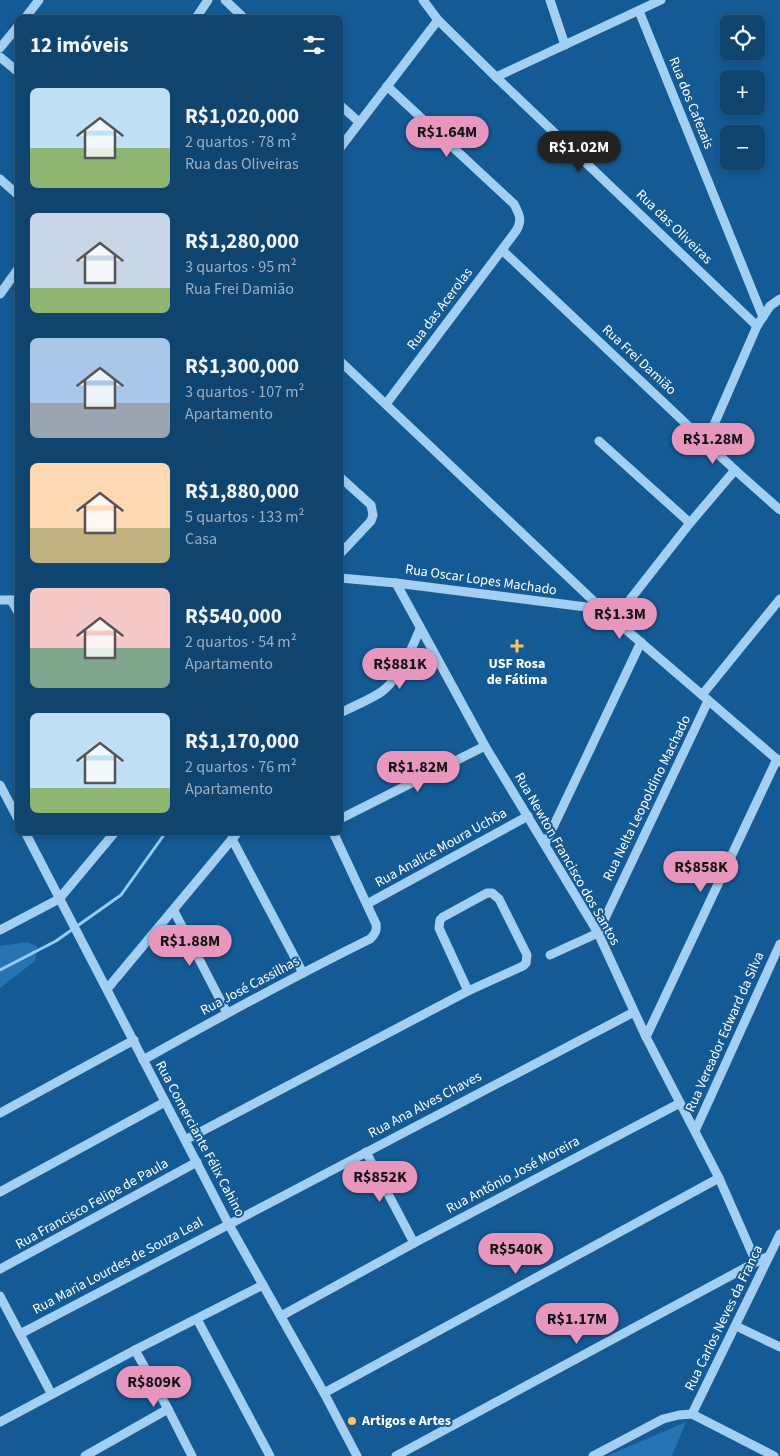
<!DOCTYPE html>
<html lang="pt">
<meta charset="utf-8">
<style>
body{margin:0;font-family:"Source Sans 3",sans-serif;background:#1d4e77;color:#f1f3f6;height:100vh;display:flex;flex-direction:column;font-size:19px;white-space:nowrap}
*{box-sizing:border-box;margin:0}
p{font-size:16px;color:#9bb0c3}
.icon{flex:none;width:28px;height:28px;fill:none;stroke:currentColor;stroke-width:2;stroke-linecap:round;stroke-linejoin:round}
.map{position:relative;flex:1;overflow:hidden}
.drawer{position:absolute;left:15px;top:15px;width:328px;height:820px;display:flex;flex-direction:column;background:#0f446f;border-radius:8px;box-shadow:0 2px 8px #0003,0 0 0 1px #2f5c82}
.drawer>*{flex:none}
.fabs{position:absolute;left:720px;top:15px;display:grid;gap:10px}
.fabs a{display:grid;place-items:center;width:45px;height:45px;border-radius:8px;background:#0f446f;box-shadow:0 2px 8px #0003,0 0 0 1px #2f5c82;font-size:25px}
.price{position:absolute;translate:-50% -42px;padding:0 11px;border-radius:18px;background:#e797bd;color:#111;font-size:16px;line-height:32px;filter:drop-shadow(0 1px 2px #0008)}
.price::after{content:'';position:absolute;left:50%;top:30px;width:15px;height:11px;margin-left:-8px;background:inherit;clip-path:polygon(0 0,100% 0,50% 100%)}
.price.active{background:#222;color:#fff}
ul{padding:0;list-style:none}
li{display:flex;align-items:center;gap:15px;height:125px;padding:0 15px}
li span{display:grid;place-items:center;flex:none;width:140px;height:100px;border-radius:8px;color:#555}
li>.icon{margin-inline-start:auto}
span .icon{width:60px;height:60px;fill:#fffc;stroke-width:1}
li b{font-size:21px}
h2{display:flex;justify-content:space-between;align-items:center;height:60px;padding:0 15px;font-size:21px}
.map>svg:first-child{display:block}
.green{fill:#2674b3}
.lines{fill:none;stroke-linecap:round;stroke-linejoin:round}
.stream{stroke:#95ccf5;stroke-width:3}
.minor{stroke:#a3cff2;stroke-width:9}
.poi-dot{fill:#ffc264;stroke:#145a94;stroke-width:2}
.labels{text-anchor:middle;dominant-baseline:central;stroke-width:4;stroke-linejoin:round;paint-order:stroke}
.street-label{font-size:14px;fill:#fff;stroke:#145a94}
.poi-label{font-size:14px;font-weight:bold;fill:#fff;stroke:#145a94}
</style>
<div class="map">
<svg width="780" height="1456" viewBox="0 0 780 1456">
<rect width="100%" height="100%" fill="#145a94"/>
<g class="green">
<path d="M 27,942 L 37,946 L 35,961 L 0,988 L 0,946 Z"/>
<path d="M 686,1422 L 672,1456 L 607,1456 Z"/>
</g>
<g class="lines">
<path class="stream" d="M 0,970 L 56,941 L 121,895 L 166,832"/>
<g class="minor">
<path d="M 225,0 L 244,18"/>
<path d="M 423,0 L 438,20 L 496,77 L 757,326"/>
<path d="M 550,0 L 565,45"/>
<path d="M 639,11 L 763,317"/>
<path d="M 25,18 L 39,0"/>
<path d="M 196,18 L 208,0"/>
<path d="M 0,48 L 18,26"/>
<path d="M 0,57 L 18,72"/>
<path d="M 496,77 L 661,0"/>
<path d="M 340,105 L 359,122"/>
<path d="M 340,148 L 438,20"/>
<path d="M 0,179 L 18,195"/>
<path d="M 502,250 L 735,470 L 780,510"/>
<path d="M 0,294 L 18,269"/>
<path d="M 340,361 L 602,609"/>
<path d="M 386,404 L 516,231 C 523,220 519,214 514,204 L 387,86"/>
<path d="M 599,441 L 690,523"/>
<path d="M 706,443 L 757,326 L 770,306 L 780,299"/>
<path d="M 340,477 L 371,505 L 373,515 L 371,521 L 340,554"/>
<path d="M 340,578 L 396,583 L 602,609 L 780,762"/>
<path d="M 396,583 L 485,746 L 598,933 L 646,1037 L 719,1178 L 756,1262"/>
<path d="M 0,600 L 18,600"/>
<path d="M 11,600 L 18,612"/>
<path d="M 614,620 L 690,523 L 735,470"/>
<path d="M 702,695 L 780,599"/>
<path d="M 340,713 C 351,707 377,697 385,689 C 402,673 411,650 420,629"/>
<path d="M 0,785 L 18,819"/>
<path d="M 340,819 L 485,746"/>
<path d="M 25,832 L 228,1223 L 324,1393 L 357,1456"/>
<path d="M 232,839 L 303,973"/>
<path d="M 545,844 L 641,642"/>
<path d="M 487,893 L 492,893 L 499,899 L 527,955 L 526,963 L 523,966 L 468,991 L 439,928 L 440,920 L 443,917 Z"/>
<path d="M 367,904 L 528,816"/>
<path d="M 174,911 L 227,1013"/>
<path d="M 0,930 L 59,899 L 115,832"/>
<path d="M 550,955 L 598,933 L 708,701"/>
<path d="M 107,989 L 238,832"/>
<path d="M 646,1037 L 777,759"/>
<path d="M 143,1060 C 218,1018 293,977 370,939 C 375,934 377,931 376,924 L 333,832"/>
<path d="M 0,1113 L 134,1040"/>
<path d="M 695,1131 L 780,944"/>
<path d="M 185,1140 L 468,991"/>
<path d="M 366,1152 L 414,1243"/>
<path d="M 0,1192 L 165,1102"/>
<path d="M 0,1269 L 197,1162"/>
<path d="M 0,1296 L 51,1393"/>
<path d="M 281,1316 L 414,1243 L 680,1103"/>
<path d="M 197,1319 L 270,1456"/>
<path d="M 736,1326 L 780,1347"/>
<path d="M 20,1334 L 634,1012"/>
<path d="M 135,1350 L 168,1409 L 192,1456"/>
<path d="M 324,1393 L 719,1178"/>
<path d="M 692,1414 L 780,1234"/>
<path d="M 692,1414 L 774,1456"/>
<path d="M 0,1422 L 135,1350 L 263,1285"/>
<path d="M 85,1456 L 168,1409"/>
<path d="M 396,1456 L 756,1262 L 769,1256"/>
<path d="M 593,1456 L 663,1419 L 679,1415 L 692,1414"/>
</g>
</g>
<g class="poi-dot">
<path d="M514.5 638.5h5v5h5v5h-5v5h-5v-5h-5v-5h5z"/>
<circle cx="352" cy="1421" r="5"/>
</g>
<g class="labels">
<g class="street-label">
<text transform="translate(691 103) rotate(68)">Rua dos Cafezais</text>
<text transform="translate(674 227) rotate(44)">Rua das Oliveiras</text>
<text transform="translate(440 309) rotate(-53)">Rua das Acerolas</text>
<text transform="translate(639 360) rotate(43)">Rua Frei Damião</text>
<text transform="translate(481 580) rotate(8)">Rua Oscar Lopes Machado</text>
<text transform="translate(647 798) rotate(-64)">Rua Nelta Leopoldino Machado</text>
<text transform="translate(441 848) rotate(-29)">Rua Analice Moura Uchôa</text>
<text transform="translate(567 859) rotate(60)">Rua Newton Francisco dos Santos</text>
<text transform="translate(250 986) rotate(-28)">Rua José Cassilhas</text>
<text transform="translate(725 1032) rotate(-66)">Rua Vereador Edward da Silva</text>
<text transform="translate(425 1105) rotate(-28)">Rua Ana Alves Chaves</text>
<text transform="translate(200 1139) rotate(62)">Rua Comerciante Félix Cahino</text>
<text transform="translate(513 1175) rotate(-28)">Rua Antônio José Moreira</text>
<text transform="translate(92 1204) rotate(-29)">Rua Francisco Felipe de Paula</text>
<text transform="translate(118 1266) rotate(-28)">Rua Maria Lourdes de Souza Leal</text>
<text transform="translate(724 1318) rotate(-64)">Rua Carlos Neves da Franca</text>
</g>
<g class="poi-label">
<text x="517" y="664">USF Rosa<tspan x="517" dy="16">de Fátima</tspan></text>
<text x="362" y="1421" text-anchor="start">Artigos e Artes</text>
</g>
</g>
</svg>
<div class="fabs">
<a><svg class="icon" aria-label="locate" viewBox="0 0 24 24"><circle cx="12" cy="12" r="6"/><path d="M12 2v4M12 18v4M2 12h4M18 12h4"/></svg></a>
<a>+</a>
<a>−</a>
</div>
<b class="price" style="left:447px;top:158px">R$1.64M</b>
<b class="price active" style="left:579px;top:173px">R$1.02M</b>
<b class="price" style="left:713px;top:465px">R$1.28M</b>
<b class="price" style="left:620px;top:640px">R$1.3M</b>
<b class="price" style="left:400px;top:690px">R$881K</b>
<b class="price" style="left:418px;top:793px">R$1.82M</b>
<b class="price" style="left:701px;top:893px">R$858K</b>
<b class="price" style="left:190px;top:967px">R$1.88M</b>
<b class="price" style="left:380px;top:1203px">R$852K</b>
<b class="price" style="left:516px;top:1275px">R$540K</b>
<b class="price" style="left:577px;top:1345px">R$1.17M</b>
<b class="price" style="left:154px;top:1408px">R$809K</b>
<section class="drawer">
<h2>12 imóveis<svg class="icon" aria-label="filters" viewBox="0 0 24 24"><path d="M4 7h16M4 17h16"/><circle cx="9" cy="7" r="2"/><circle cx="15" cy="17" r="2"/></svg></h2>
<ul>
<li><span style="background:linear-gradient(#bfe0f5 60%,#8fb573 0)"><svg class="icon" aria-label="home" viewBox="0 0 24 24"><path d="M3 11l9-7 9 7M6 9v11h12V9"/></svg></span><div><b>R$1,020,000</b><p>2 quartos · 78 m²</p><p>Rua das Oliveiras</p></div></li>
<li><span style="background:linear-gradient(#c9d6e8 75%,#8fb573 0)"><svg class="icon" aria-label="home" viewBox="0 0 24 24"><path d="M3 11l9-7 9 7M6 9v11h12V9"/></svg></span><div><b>R$1,280,000</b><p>3 quartos · 95 m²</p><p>Rua Frei Damião</p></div></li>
<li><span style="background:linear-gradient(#a9c7e8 65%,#9aa5b1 0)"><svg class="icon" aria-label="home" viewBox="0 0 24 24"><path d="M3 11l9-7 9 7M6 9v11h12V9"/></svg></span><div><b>R$1,300,000</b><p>3 quartos · 107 m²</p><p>Apartamento</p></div></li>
<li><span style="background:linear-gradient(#ffd9b3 65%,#c2b280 0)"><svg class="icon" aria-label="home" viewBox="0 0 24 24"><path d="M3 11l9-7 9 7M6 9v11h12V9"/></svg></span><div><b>R$1,880,000</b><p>5 quartos · 133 m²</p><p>Casa</p></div></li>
<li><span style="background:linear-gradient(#f6c9c9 60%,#7fa58c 0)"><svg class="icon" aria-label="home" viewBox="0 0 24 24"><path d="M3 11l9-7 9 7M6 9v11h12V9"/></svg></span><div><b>R$540,000</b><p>2 quartos · 54 m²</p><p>Apartamento</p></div></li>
<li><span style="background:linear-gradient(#bfe0f5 75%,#8fb573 0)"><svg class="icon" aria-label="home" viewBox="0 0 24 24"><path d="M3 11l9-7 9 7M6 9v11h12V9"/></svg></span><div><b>R$1,170,000</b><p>2 quartos · 76 m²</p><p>Apartamento</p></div></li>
</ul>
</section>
</div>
